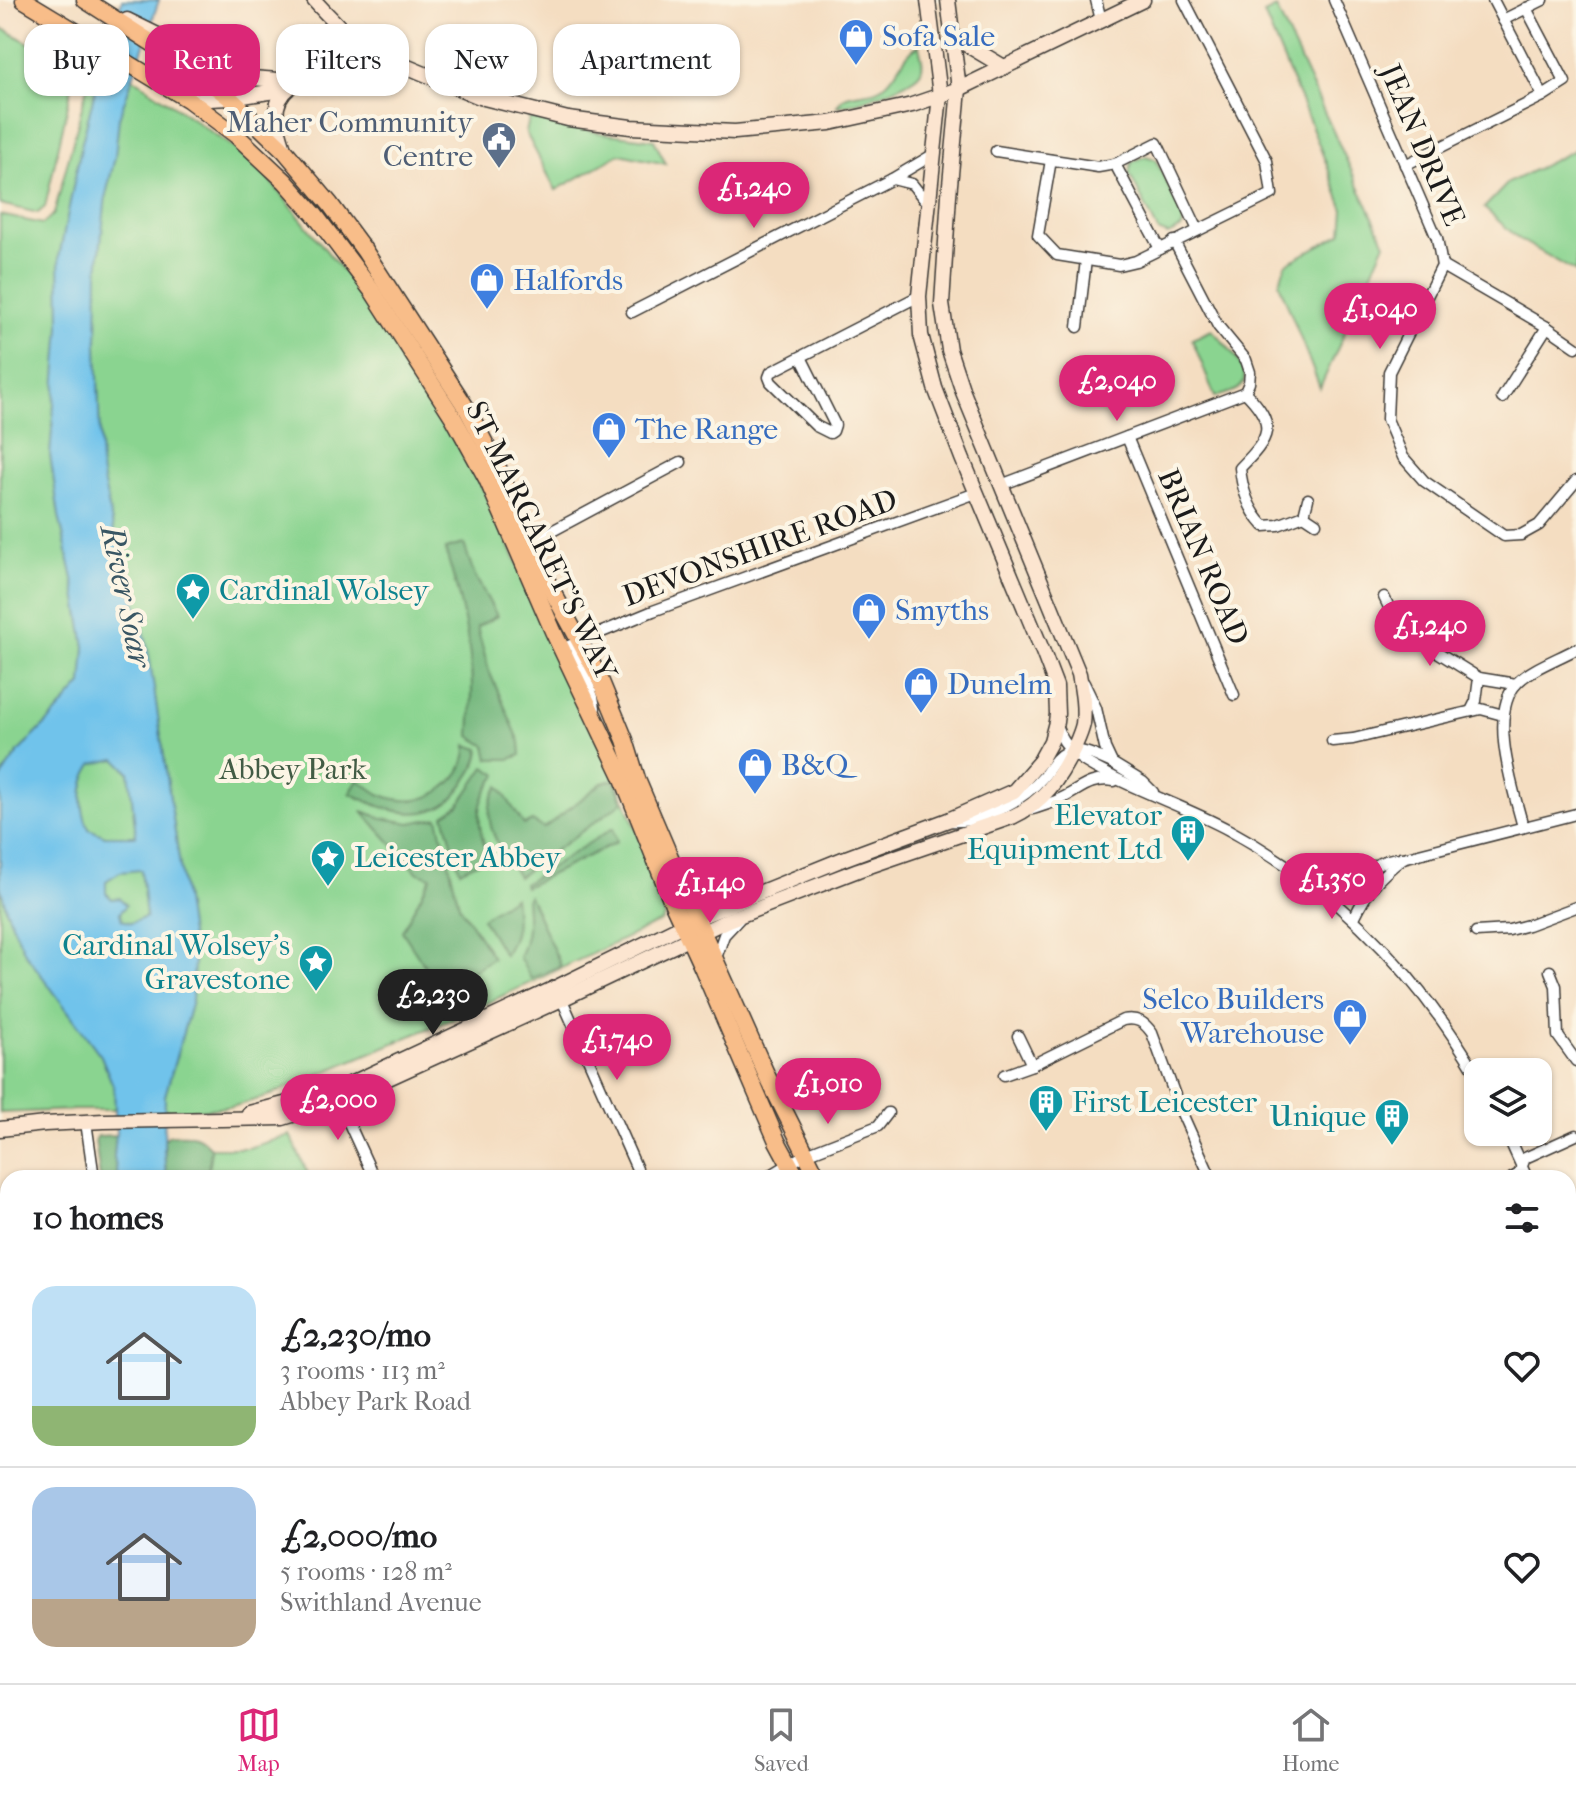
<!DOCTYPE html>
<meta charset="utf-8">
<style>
body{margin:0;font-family:"IM FELL French Canon",serif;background:#f6f6f6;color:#202124;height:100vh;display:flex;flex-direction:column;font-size:30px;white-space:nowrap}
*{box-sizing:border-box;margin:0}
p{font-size:26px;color:#757577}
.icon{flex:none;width:44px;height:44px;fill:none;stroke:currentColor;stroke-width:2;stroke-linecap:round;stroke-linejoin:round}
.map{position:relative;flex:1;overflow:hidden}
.details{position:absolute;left:0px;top:1170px;width:1576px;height:514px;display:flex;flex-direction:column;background:#fff;border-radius:24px 24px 0 0;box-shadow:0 2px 6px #0004}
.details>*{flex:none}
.hud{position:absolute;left:24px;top:24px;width:800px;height:72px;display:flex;gap:16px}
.controls{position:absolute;left:1464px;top:1058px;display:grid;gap:16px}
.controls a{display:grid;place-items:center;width:88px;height:88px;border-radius:16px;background:#fff;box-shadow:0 2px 6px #0004;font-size:40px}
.price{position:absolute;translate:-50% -68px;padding:0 18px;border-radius:28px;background:#db2777;color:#fff;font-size:26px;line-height:52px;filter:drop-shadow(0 2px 4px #0008)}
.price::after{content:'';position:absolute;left:50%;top:48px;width:24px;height:18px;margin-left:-12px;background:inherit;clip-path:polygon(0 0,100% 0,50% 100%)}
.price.on{background:#222;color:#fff}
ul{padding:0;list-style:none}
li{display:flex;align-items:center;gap:24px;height:200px;padding:0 32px}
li+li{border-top:2px solid #e0e0e0}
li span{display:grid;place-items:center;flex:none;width:224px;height:160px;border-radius:24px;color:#555}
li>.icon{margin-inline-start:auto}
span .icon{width:96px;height:96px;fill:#fffc;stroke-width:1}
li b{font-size:34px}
h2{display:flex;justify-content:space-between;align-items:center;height:96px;padding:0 32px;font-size:34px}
.chip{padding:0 28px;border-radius:24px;background:#fff;box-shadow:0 2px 6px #0004;font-size:28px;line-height:72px}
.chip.on{background:#db2777;color:#fff}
.menu{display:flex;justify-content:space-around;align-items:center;height:112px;border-top:2px solid #e0e0e0;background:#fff;font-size:22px;color:#757577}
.menu a{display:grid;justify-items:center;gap:4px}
.menu .on{color:#db2777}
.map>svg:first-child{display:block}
.green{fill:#8ad490;stroke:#537856;stroke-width:2}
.forest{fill:#6fb67a;stroke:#46694b;stroke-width:2}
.water{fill:#6fc3eb;stroke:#467084;stroke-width:2;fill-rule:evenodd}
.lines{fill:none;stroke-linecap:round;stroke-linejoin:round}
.street-casing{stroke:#3c3935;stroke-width:13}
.secondary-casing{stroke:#3c3935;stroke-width:17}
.primary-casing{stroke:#3c3935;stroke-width:19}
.street{stroke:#fff;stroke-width:10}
.secondary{stroke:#fce5d0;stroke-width:14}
.primary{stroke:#f8bd89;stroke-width:16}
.labels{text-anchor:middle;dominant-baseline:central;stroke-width:8;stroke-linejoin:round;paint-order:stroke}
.shop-label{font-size:30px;fill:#366cbe;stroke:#fcf5e5;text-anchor:start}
.service-label{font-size:30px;fill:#4e5e75;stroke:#fcf5e5;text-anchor:end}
.street-label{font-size:30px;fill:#1c1c1c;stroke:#fcf5e5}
.culture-label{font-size:30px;fill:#0d838f;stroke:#fcf5e5;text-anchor:start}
.park-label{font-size:30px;fill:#425c45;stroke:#fcf5e5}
.water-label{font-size:32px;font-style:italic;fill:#395664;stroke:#fcf5e5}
</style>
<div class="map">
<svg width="1576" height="1683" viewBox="0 0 1576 1683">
<rect width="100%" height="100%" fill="#fcf5e5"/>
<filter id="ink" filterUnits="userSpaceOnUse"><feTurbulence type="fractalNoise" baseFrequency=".0125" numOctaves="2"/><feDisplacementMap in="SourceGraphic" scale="16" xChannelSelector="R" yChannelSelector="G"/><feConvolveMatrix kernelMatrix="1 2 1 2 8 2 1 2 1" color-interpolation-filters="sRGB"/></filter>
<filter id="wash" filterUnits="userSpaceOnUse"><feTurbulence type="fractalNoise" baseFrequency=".006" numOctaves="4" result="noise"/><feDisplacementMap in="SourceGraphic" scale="32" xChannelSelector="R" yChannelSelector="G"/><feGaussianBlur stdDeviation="1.8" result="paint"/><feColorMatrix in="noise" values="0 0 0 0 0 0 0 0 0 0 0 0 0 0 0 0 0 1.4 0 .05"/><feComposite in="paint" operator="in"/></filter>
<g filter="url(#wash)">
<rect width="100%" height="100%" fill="#f4ddc1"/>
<g class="green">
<path d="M 1276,8 L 1385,243 L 1320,388 L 1279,283 L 1286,264 L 1342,233 L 1344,210 L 1312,127 L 1264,14 Z"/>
<path d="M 0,27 L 76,69 L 45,207 L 38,213 L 0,204 Z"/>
<path d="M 919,45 C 920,53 925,64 921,71 C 914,85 853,105 837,106 C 845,88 868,97 882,87 C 898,76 903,53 919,45 Z"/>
<path d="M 95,57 L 138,81 L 257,164 L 369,304 L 476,474 L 612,768 L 666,904 L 666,913 L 662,921 L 470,1011 L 265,1097 L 235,1106 L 200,1110 L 75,1110 L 0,1113 L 0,215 L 43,224 L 54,214 Z"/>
<path d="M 529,118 L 601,133 L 654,140 L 666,164 L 620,154 L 556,190 L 526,133 Z"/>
<path d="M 1576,149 L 1576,272 L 1519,239 L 1484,208 L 1508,183 Z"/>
<path d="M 1146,156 L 1155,159 L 1184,217 L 1182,228 L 1168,235 L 1158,231 L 1129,173 L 1132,162 Z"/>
<path d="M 1212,330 C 1221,340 1258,374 1239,388 C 1233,393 1222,395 1215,397 L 1192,339 Z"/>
<path d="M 290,1135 L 310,1178 L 207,1178 L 211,1148 L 248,1148 Z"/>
</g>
<g class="forest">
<path d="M 464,544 L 474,574 L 497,616 L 477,627 L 489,671 L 520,742 L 521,755 L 510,759 L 489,759 L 486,746 L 470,736 C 471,720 472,702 472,686 C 471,639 459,594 445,549 Z"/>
<path d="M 467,745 L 480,749 C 479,762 473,771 465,782 C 460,788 456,796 450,801 C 420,824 380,809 350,793 L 358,780 C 365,784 372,790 379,794 C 407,806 433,801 454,779 C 462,770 468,757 467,745 Z"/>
<path d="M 485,767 L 498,775 C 474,801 476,826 489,857 L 460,871 L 444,815 L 459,805 Z"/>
<path d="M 614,780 L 623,802 L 518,877 C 501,848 475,819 499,786 L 524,825 L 532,821 L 544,828 L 602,783 Z"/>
<path d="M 362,811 L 382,818 L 410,823 L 438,818 L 459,905 L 493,958 L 472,971 L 463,990 L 434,980 L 402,931 L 431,877 L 418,873 Z"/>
<path d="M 613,828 L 617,842 L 525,887 L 524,884 Z"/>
<path d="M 529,896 L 561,966 L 531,979 L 519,957 C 529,935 528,922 526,899 Z"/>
<path d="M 514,897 C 517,922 518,933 504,955 L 482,918 Z"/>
<path d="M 116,1135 L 114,1157 L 118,1178 L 100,1178 L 95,1140 L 98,1136 Z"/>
<path d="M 170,1135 C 191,1135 196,1131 211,1148 L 207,1178 L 166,1178 L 164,1139 Z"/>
</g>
<path class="water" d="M 122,0 L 159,0 L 119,118 L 115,157 L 106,195 L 98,272 L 97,345 L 101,470 L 114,532 L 143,626 L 150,661 L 194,961 L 192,1001 L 165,1096 L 164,1149 L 166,1178 L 118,1178 L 114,1157 L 116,1134 L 114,1088 L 101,1056 L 25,953 L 7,912 L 0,886 L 0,781 L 7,768 L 19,751 L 52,718 L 82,684 L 85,647 L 75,588 L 59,516 L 50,455 L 60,326 L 59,257 L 82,142 L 95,91 ZM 116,759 L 129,772 L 136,836 L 105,836 L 89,829 C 79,806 79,785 93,764 ZM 141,870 L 146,917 L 131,923 L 122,920 L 120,913 L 126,905 L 120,898 L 112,899 L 106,893 L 106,881 L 120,872 Z"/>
</g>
<g filter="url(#ink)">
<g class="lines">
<g class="street-casing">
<g id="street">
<path d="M 1096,0 L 1101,20"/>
<path d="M 1334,0 L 1437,238 L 1442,266 L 1389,372 L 1387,419 L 1403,457 L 1424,481 L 1504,536 L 1521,535 L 1539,525 L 1576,481"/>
<path d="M 1526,8 L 1565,82 L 1543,96"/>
<path d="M 1503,20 L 1543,0"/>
<path d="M 996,151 L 1098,167 L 1115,164 L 1157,143 L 1198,230"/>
<path d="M 1051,160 L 1038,235 L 1057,255 L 1119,265 L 1136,261 L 1272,194 L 1267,161 L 1184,0"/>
<path d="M 1115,164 L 1160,249"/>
<path d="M 1405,165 L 1543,96 L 1493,0"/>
<path d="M 892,179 L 912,184 L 928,204"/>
<path d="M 1174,241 L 1218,326 L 1246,360 L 1250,372 L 1249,383 L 1245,392 C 1278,425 1270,438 1240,468 C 1242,489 1249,510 1264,526 L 1278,525 L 1304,515"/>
<path d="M 1442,266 L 1547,327 L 1576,347"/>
<path d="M 632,312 L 892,179 L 934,154"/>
<path d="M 1078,327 L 1086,260"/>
<path d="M 801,357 L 835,425 L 833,431 L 830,433 L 816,426 L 771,382 L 769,377 L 771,372 L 919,296"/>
<path d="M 1502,398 L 1547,327"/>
<path d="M 1127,437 L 1234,695"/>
<path d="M 1001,485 L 1245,392"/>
<path d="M 1308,499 L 1304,515 L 1316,523"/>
<path d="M 526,545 L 681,462"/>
<path d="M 1384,597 L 1399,628 L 1479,678 L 1516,684"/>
<path d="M 580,644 L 576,650 L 593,697 L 595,708"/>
<path d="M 561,649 L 653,611 L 976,493"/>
<path d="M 1084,683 L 1096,708 L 1105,748 L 1112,763 L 1143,782 L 1153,792"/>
<path d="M 1471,711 L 1476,701 L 1479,678"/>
<path d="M 1056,725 C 1060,737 1066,746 1076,755 C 1087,765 1100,770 1113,777 C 1151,796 1192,810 1229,830 C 1336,888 1417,973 1478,1076"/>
<path d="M 1332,741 L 1353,739 L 1481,709 L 1503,715"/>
<path d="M 1033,809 C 1041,806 1050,804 1058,800 C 1080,791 1088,777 1114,781"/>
<path d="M 950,821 C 980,824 1024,800 1043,777 C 1050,769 1055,757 1064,753 C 1080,746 1098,757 1112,763"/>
<path d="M 1523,827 C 1514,791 1487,714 1517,683 C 1530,669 1558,659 1576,649"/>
<path d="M 1325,875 L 1370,866"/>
<path d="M 1334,901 C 1355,883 1373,857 1403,858 L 1576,814"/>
<path d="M 1354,918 C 1368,889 1377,879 1403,858"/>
<path d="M 1476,932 L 1509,930 L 1528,925 L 1576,907"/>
<path d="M 716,958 L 724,935 L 739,919"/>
<path d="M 1550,971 L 1556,986 L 1558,1036 L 1576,1061"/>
<path d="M 559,993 L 637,1169 L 638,1178"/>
<path d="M 1018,1036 L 1032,1065"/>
<path d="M 1004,1075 L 1032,1065 L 1123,1020 C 1137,1017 1144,1022 1152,1033 L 1180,1109 L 1211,1178"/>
<path d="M 337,1097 L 374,1178"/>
<path d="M 86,1122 L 94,1178"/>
<path d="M 1506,1132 L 1527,1178"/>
<path d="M 766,1178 L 806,1154 L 878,1126 L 888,1113"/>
<path d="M 1512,1178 L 1519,1174 L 1525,1158 L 1576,1135"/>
<path d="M 0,1228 L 8,1228"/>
<path d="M 1568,1270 L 1576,1269"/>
<path d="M 1568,1302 L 1576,1331"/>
<path d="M 0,1386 L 8,1399"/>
<path d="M 0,1498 L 8,1493"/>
<path d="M 179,1676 L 183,1683"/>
<path d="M 309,1676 L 310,1683"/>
<path d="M 581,1676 L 584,1683"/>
<path d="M 1152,1676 L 1154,1683"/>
<path d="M 1419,1676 L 1421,1683"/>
<path d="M 152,1683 L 163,1676"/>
</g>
</g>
<g class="secondary-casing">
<g id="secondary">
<path d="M 314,0 C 330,19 351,35 361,58"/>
<path d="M 127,20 L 180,46 L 239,77 L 292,81"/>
<path d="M 952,36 L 1004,67"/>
<path d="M 189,100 L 230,98 L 276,91 L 350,60 L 369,57 L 383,58 L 403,65 L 480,97 L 568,119 L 631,127 L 735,132 L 830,123 L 912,105 L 959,89 L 1143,0"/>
<path d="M 285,151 C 277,128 268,104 290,87"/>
<path d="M 249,1113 L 335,1091 L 557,987 L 697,918 L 843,859 L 948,820 L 1014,791 L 1040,761 L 1051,741 L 1056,722 L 1057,714 L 1056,686 L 1043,652 L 962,458 L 935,388 L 921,335 L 919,296 L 940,95 L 928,0"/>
<path d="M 0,1129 L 45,1124 L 104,1121 L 283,1118 L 338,1101 L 562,999 L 728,920 L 858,870 L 1012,817 C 1043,803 1060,778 1074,748 C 1077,741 1081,733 1083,724 C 1085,707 1082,691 1079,674 L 963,392 L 949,350 L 942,304 L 949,195 L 959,89 L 948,0"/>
</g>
</g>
<g class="primary-casing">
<g id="primary">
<path d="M 24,0 L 189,100 L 236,135 L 285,181 L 315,215 L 373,292 L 453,417 L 487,479 L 553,631 L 622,776 L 673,904 L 703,969 L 777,1141 L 797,1178"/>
<path d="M 85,0 L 191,68 L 230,98 L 285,151 L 330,204 L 364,250 L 467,409 L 501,474 L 522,527 L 542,572 L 599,677 L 625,740 L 638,782 L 687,897 L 767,1076 L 818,1178"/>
<path d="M 993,1676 L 995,1683"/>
<path d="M 1009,1676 L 1011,1683"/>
</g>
</g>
<use href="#street" class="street"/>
<use href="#secondary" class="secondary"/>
<use href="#primary" class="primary"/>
</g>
</g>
<defs>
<g id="shop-pin" transform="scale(1.8)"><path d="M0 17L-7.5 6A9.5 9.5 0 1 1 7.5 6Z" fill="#3f7fe0" stroke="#fcf5e5"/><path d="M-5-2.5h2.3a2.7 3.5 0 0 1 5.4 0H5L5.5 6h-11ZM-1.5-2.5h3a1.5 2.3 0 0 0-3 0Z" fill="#fff"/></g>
<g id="civic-pin" transform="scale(1.8)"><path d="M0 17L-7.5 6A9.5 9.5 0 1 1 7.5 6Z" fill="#5c6f8a" stroke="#fcf5e5"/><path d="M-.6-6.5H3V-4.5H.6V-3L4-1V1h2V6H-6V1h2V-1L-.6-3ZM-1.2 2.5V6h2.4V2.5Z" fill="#fff"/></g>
<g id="sight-pin" transform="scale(1.8)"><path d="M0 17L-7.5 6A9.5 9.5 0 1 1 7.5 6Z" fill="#0f9aa8" stroke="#fcf5e5"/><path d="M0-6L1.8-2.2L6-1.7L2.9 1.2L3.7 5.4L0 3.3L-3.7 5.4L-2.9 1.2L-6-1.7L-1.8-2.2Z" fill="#fff"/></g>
<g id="building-pin" transform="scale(1.8)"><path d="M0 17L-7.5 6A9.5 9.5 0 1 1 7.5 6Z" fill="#0f9aa8" stroke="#fcf5e5"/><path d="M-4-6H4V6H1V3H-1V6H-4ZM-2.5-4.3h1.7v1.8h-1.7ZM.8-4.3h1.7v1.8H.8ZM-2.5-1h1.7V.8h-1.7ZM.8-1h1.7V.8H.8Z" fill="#fff"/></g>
</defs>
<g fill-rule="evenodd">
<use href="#shop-pin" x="856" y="36"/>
<use href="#civic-pin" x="499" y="139"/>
<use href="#shop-pin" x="487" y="280"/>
<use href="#shop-pin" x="609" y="429"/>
<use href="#sight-pin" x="193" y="590"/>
<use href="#shop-pin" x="869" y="610"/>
<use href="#shop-pin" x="921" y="684"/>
<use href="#shop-pin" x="755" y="765"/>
<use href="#building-pin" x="1188" y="832"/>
<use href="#sight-pin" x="328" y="857"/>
<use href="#sight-pin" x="316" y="962"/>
<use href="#shop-pin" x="1350" y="1016"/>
<use href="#building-pin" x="1046" y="1102"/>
<use href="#building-pin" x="1392" y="1116"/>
</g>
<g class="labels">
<g class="shop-label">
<text x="882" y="36">Sofa Sale</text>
<text x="513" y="280">Halfords</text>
<text x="635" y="429">The Range</text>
<text x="895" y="610">Smyths</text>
<text x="947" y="684">Dunelm</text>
<text x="781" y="765">B&amp;Q</text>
<text x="1324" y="999" text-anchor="end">Selco Builders<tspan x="1324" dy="34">Warehouse</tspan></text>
</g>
<g class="service-label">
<text x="473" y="122">Maher Community<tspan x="473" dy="34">Centre</tspan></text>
</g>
<g class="street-label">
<text transform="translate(1422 145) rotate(67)">JEAN DRIVE</text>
<text transform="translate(541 541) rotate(64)">ST MARGARET'S WAY</text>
<text transform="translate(760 548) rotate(-20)">DEVONSHIRE ROAD</text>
<text transform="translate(1203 557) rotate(67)">BRIAN ROAD</text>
</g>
<g class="culture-label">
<text x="219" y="590">Cardinal Wolsey</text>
<text x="1162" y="815" text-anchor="end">Elevator<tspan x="1162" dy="34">Equipment Ltd</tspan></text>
<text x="354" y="857">Leicester Abbey</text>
<text x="290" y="945" text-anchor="end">Cardinal Wolsey's<tspan x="290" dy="34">Gravestone</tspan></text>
<text x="1072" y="1102">First Leicester</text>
<text x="1366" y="1116" text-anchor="end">Unique</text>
</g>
<g class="park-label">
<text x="293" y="769">Abbey Park</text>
</g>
<g class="water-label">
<text transform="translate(126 596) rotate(78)">River Soar</text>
</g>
</g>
</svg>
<div class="controls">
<a><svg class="icon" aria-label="layers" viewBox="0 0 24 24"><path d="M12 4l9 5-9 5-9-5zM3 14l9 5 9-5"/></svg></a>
</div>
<b class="price" style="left:754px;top:230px">£1,240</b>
<b class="price" style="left:1380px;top:351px">£1,040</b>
<b class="price" style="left:1117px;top:423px">£2,040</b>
<b class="price" style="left:1430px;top:668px">£1,240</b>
<b class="price" style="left:1332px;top:921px">£1,350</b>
<b class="price" style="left:710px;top:925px">£1,140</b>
<b class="price on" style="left:433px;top:1037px">£2,230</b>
<b class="price" style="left:617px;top:1082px">£1,740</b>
<b class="price" style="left:828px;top:1126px">£1,010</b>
<b class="price" style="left:338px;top:1142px">£2,000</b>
<div class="hud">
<a class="chip">Buy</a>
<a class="chip on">Rent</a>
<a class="chip">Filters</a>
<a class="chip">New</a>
<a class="chip">Apartment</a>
</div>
<section class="details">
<h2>10 homes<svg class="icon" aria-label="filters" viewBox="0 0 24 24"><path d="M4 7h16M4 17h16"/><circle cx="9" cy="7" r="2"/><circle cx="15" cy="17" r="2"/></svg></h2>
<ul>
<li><span style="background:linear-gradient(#bfe0f5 75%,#8fb573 0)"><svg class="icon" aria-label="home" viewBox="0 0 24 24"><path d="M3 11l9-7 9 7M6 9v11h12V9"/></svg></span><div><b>£2,230/mo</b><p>3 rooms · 113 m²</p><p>Abbey Park Road</p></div><svg class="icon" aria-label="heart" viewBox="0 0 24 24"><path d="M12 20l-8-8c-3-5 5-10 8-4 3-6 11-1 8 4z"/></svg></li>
<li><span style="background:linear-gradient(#a9c7e8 70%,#b9a48a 0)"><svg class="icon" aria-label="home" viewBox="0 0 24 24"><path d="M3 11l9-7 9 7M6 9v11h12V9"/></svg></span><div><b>£2,000/mo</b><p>5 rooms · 128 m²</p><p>Swithland Avenue</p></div><svg class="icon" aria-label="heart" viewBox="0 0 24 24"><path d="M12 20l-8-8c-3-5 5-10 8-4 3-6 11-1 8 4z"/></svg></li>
</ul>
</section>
</div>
<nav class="menu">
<a class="on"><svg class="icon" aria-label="map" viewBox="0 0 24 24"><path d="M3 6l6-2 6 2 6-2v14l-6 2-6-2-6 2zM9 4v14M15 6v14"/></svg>Map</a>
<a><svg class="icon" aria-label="saved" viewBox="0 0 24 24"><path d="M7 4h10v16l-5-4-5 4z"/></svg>Saved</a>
<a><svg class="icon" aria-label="home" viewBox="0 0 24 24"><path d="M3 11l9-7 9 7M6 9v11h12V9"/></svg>Home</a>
</nav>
